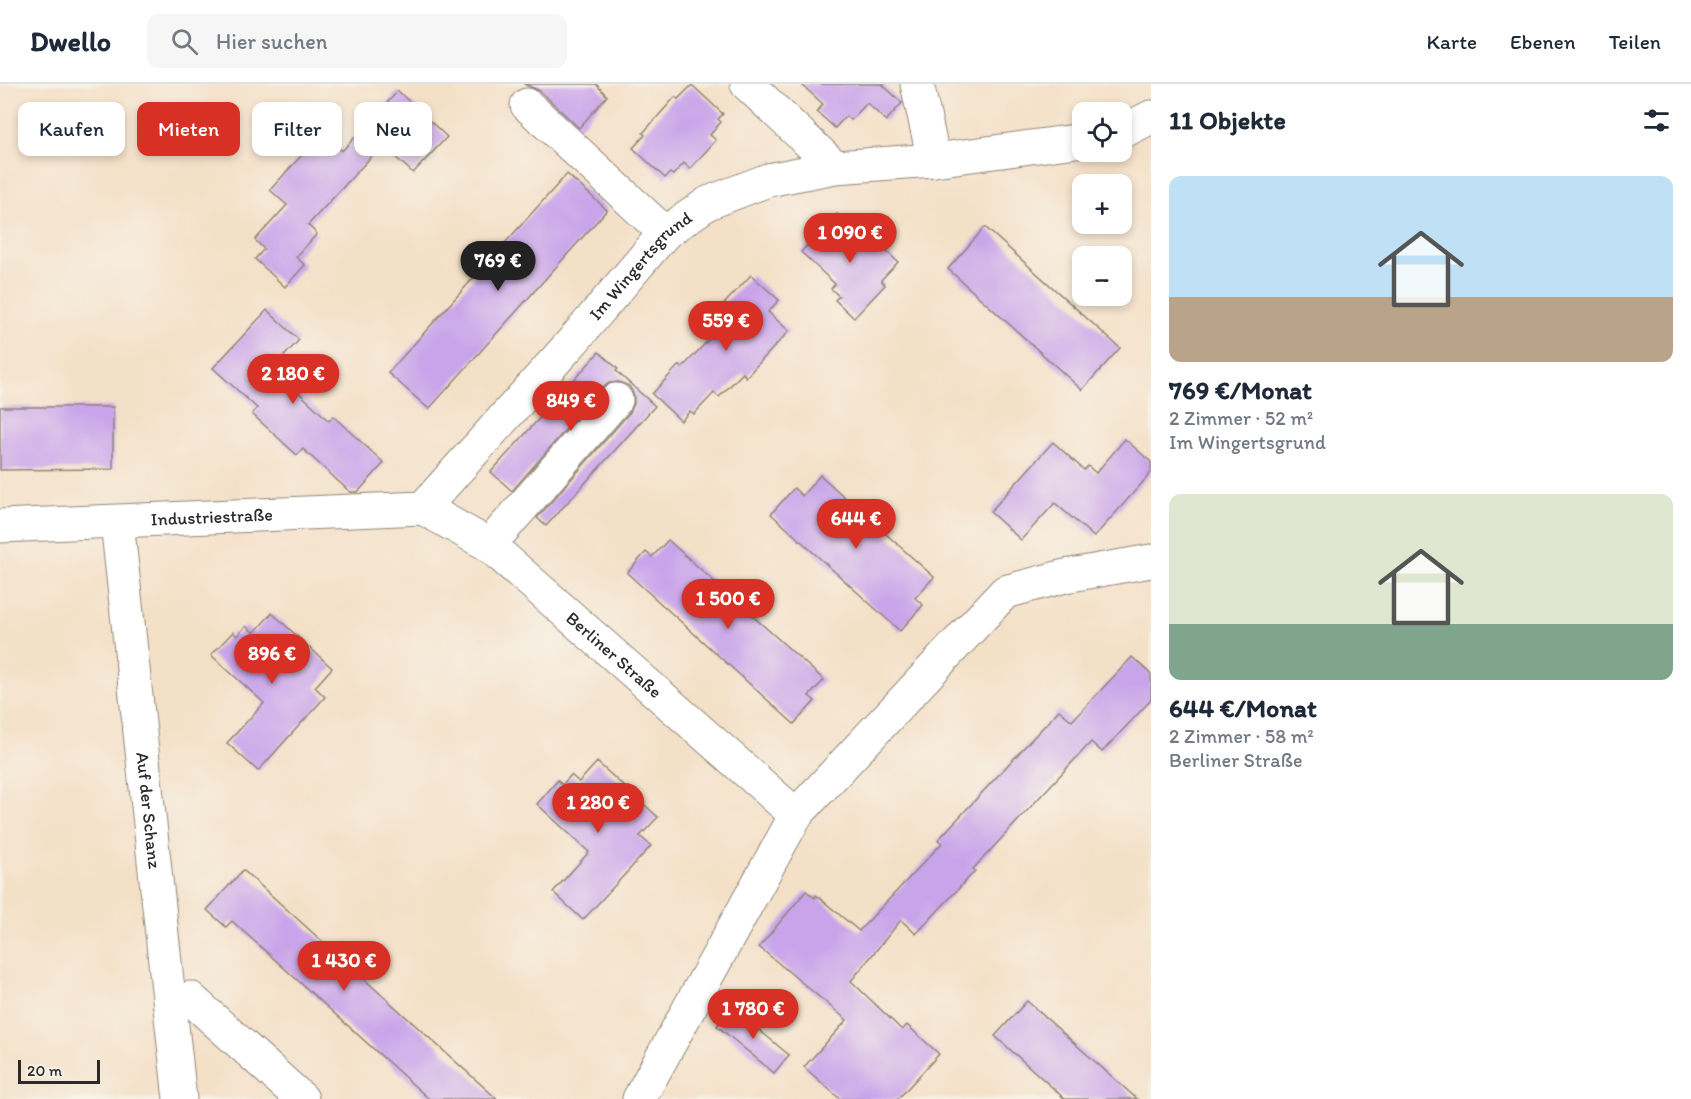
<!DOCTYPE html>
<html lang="de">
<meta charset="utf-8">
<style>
body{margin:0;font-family:Itim,sans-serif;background:#f6f6f7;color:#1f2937;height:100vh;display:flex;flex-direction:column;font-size:22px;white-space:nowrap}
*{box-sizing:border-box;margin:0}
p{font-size:20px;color:#747a83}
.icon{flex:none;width:33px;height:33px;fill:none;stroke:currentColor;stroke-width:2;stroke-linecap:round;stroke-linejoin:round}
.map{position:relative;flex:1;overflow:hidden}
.sheet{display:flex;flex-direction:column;background:#fff;width:540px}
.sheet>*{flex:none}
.hud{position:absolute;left:18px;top:18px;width:570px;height:54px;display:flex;gap:12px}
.tools{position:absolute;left:1072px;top:18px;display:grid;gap:12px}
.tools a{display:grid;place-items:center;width:60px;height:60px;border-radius:12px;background:#fff;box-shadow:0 3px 9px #0003;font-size:30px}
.scale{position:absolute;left:18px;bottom:15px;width:82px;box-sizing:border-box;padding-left:6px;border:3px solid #2b2b2b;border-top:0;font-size:16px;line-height:21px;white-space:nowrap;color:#2b2b2b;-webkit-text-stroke:4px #f7f3e8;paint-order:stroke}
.price{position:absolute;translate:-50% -51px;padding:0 14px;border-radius:21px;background:#d93025;color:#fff;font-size:20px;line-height:39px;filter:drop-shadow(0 2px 3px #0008)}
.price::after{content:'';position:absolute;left:50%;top:36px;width:18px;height:14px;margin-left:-9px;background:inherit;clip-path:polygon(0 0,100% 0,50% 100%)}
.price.active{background:#222;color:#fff}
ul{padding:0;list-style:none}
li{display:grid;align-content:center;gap:12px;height:318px;padding:0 18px}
li span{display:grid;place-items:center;height:186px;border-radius:12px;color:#555}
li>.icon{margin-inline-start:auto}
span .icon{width:108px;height:108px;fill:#fffc;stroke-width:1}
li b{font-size:26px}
h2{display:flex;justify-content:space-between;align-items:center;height:72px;padding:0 18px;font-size:26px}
.pill{padding:0 21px;border-radius:12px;background:#fff;box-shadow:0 3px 9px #0003;font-size:21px;line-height:54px}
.pill.active{background:#d93025;color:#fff}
header{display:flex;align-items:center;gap:36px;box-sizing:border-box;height:84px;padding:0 30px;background:#fff;border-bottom:2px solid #e0e1e3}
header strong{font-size:28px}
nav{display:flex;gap:33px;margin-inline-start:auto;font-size:21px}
.search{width:420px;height:54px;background:#f6f6f7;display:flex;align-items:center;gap:15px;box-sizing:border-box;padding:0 21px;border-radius:12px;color:#747a83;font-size:22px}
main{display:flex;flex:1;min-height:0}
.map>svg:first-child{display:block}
.building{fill:#caa4ea}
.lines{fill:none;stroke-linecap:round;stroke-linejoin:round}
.minor-casing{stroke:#908679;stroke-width:35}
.minor{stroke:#fff;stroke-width:33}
.labels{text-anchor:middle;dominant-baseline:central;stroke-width:4.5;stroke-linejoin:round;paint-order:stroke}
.street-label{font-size:18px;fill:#2b2b2b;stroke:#f7f3e8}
</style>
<header>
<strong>Dwello</strong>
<div class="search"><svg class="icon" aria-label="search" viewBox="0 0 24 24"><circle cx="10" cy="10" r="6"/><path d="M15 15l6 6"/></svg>Hier suchen</div>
<nav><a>Karte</a><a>Ebenen</a><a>Teilen</a></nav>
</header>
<main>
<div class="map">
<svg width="1151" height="1015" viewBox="0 0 1151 1015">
<rect width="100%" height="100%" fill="#f7f3e8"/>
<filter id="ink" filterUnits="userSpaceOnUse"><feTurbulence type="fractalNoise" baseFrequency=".0167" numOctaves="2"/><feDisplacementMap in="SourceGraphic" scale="12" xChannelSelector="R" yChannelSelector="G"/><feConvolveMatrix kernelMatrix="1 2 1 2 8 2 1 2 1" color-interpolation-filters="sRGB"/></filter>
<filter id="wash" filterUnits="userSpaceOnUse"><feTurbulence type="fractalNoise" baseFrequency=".008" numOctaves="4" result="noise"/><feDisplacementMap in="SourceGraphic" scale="24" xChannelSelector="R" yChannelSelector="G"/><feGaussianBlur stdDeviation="1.35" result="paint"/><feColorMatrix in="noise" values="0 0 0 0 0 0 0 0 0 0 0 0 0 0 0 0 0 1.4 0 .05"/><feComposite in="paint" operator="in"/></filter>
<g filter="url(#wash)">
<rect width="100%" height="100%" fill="#f4e0c7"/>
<g id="blocks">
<g class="building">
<path d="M 524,0 L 596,0 L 607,12 L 579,44 L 540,7 Z"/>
<path d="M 801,0 L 884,0 L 883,1 L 902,19 L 886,37 L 867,19 L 851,36 L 846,32 L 835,44 L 817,28 L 823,20 Z"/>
<path d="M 692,1 L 723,30 L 718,35 L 721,38 L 710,51 L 716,56 L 690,85 L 684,79 L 673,91 L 670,89 L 665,94 L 633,64 L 645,51 L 643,49 L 675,13 L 678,15 Z"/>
<path d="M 398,7 L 447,53 L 413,89 L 382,61 L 308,141 L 317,150 L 296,173 L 305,181 L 285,203 L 255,175 L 264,165 L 255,156 L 287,121 L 270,106 L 322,49 L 342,67 Z"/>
<path d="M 567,90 L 607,126 L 429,325 L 388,289 Z"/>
<path d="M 837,130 L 860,152 L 864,147 L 898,178 L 881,196 L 885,201 L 854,234 L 835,216 L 839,212 L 831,205 L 835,200 L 801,168 Z"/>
<path d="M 985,143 L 1120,264 L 1082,306 L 948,185 Z"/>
<path d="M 751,191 L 779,216 L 768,228 L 789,247 L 746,293 L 743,289 L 719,313 L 714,309 L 694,330 L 690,327 L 681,337 L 652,310 L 679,281 L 682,284 L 732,231 L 722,222 Z"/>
<path d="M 267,226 L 299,256 L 273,284 L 329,337 L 333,332 L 384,379 L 358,408 L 350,408 L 303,365 L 297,371 L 252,330 L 257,324 L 213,284 Z"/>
<path d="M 599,268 L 618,285 L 616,287 L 655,322 L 546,442 L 537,434 L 630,328 L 634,320 L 634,311 L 629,302 L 619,298 L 609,299 L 602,304 L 512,407 L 491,388 Z"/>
<path d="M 0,323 L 113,323 L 113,385 L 0,386 Z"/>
<path d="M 1125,355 L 1151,378 L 1151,389 L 1094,453 L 1055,419 L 1021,456 L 990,428 L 1053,358 L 1084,386 L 1088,382 L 1096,389 Z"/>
<path d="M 820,391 L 934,493 L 915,514 L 923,521 L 900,547 L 771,430 L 794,404 L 802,412 Z"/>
<path d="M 668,456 L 824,596 L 809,612 L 815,617 L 794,640 L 627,489 L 646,468 L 652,473 Z"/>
<path d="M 272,529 L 332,584 L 315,603 L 325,613 L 258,687 L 227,659 L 264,619 L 211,571 L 233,548 L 237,552 L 246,542 L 254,549 Z"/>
<path d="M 1132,573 L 1151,590 L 1151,616 L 1102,668 L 1091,658 L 973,785 L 975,787 L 916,850 L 901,836 L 851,897 L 902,946 L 907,941 L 939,970 L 898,1015 L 840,1015 L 804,983 L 847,936 L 759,863 L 806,807 L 815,814 L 816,811 L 859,847 L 942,759 L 938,756 L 1059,626 L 1072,637 Z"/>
<path d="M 597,678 L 658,733 L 640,752 L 651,762 L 583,836 L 553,808 L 589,768 L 537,720 L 558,696 L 562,701 L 571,691 L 579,698 Z"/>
<path d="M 243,786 L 384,913 L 497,1015 L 429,1015 L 232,837 L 226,843 L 207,826 Z"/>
<path d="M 1027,917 L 1091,974 L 1137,1015 L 1065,1015 L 995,952 Z"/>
<path d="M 732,923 L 789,971 L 774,989 L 717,942 Z"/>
</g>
</g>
</g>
<g filter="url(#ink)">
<use href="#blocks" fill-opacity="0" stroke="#908679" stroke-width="1.5"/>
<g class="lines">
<g class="minor-casing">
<g id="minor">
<path d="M 747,0 L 835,83"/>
<path d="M 917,0 L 934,76"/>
<path d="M 527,21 L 665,149"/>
<path d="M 1122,48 L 1151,33"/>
<path id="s1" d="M 423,424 L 573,257 L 665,149 L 708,119 L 768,96 L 835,83 L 934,76 L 1083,56"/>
<path id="s2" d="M 423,424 L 489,461 L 796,731"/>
<path id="s3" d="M 117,438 L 180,1015"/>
<path id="s4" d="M 0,442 L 423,424"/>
<path d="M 489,461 L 616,316"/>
<path d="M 190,914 L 302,1015"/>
<path d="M 639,1015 L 796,731 L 1005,508 L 1065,492 L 1151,477"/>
</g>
</g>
<use href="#minor" class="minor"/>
</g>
</g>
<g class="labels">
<g class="street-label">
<text stroke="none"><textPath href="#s1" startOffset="326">Im Wingertsgrund</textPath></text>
<text stroke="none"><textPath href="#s4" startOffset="212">Industriestraße</textPath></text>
<text stroke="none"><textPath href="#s2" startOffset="242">Berliner Straße</textPath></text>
<text stroke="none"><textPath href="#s3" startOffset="290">Auf der Schanz</textPath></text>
</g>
</g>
</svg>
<div class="tools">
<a><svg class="icon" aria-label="locate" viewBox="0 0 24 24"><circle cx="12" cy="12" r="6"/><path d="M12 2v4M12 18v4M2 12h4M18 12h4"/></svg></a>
<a>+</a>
<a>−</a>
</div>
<div class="scale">20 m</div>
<b class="price" style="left:850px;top:180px">1 090 €</b>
<b class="price active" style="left:498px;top:208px">769 €</b>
<b class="price" style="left:726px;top:268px">559 €</b>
<b class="price" style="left:293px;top:321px">2 180 €</b>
<b class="price" style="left:571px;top:348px">849 €</b>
<b class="price" style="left:856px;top:466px">644 €</b>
<b class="price" style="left:728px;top:546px">1 500 €</b>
<b class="price" style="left:272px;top:601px">896 €</b>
<b class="price" style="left:598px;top:750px">1 280 €</b>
<b class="price" style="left:344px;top:908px">1 430 €</b>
<b class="price" style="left:753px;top:956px">1 780 €</b>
<div class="hud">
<a class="pill">Kaufen</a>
<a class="pill active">Mieten</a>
<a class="pill">Filter</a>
<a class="pill">Neu</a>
</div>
</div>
<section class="sheet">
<h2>11 Objekte<svg class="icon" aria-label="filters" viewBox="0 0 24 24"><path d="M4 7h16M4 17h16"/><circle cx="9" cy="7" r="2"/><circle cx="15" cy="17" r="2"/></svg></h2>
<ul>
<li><span style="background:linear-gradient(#bfe0f5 65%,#b9a48a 0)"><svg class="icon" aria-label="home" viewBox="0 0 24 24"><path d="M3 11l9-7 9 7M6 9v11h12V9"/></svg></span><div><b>769 €/Monat</b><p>2 Zimmer · 52 m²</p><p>Im Wingertsgrund</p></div></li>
<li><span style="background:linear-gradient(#dfe7d0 70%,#7fa58c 0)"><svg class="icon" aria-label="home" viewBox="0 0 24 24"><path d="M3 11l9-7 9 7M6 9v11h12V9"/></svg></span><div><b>644 €/Monat</b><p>2 Zimmer · 58 m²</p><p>Berliner Straße</p></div></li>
</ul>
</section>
</main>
